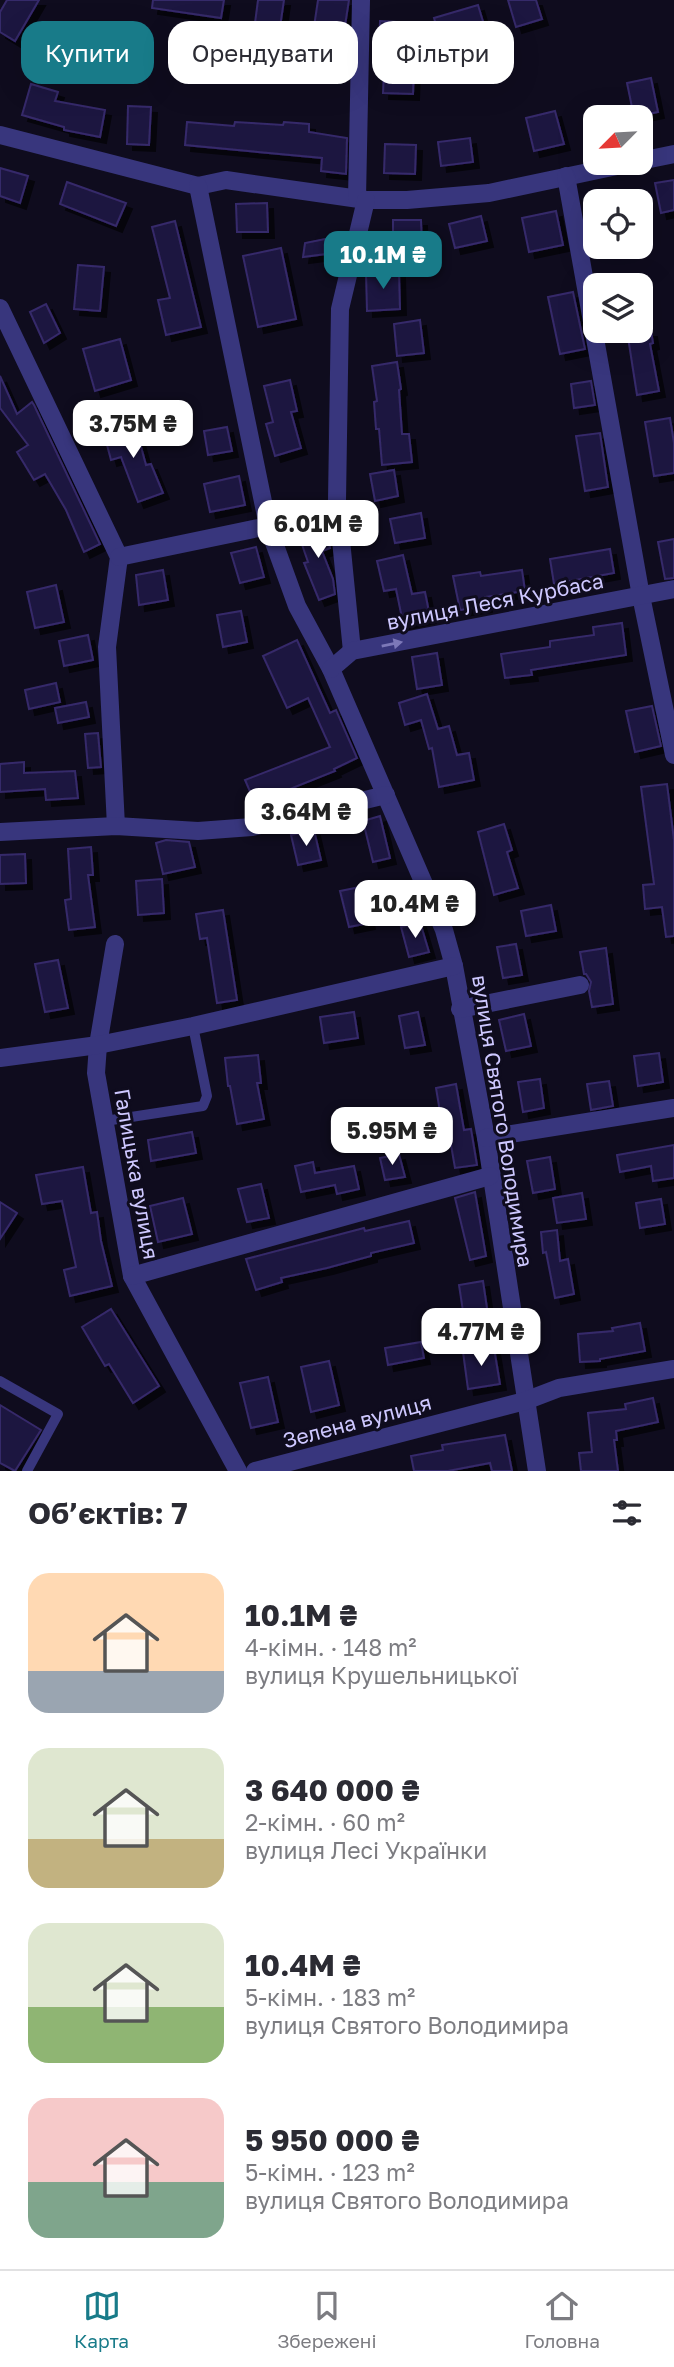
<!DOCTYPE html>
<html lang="uk">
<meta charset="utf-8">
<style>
body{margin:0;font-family:"Golos Text",sans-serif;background:#f2f2f3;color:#2b2b33;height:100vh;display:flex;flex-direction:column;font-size:26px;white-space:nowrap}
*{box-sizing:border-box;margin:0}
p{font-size:23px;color:#7c7c81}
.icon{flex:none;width:38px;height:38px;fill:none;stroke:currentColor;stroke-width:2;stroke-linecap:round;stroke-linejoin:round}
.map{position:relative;height:1471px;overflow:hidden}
.sheet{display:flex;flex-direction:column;background:#fff;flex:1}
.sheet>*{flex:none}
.hud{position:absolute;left:21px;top:21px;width:634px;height:63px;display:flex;gap:14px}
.needle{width:46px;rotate:246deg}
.tools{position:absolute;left:583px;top:105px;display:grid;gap:14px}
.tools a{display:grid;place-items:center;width:70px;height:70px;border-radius:14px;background:#fff;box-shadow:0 7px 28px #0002;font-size:35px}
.price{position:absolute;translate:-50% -60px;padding:0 16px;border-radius:14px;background:#fff;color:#222;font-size:23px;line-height:46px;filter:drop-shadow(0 2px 4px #0008)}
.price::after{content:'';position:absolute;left:50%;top:42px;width:21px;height:16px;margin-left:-10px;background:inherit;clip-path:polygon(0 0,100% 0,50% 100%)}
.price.on{background:#187b89;color:#fff}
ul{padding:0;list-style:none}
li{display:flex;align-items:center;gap:21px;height:175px;padding:0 28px}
li span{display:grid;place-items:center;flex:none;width:196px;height:140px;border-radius:21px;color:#555}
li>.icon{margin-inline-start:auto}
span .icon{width:84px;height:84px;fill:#fffc;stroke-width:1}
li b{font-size:30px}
h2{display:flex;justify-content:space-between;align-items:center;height:84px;padding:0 28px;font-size:30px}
.chip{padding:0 24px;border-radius:21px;background:#fff;box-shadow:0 7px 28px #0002;font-size:24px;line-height:63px}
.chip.on{background:#187b89;color:#fff}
.dock{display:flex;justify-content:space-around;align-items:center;height:98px;border-top:2px solid #e1e1e2;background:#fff;font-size:19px;color:#7c7c81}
.dock a{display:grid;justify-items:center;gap:4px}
.dock .on{color:#187b89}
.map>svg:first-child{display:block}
.building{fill:#1f183f;stroke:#36296b;stroke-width:2;filter:url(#shadow)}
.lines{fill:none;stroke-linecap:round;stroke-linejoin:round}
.service{stroke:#38367d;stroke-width:10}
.minor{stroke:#38367d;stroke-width:18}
.oneway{fill:#7c78b8}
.labels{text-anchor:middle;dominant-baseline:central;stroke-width:6;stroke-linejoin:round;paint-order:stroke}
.street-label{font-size:21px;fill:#cec8ff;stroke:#0f0c1e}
</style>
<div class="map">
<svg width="674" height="1471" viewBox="0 0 674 1471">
<defs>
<filter id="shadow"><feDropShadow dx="6" dy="6" stdDeviation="0" flood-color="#0009"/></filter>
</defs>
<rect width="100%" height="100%" fill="#0f0c1e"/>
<g class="building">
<path d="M 7,0 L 39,0 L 15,41 L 0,32 L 0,12 Z"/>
<path d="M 153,0 L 224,0 L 221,18 L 152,8 Z"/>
<path d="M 258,0 L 284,0 L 280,27 L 255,23 Z"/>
<path d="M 318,0 L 349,0 L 342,45 L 312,40 Z"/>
<path d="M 508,0 L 536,0 L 542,19 L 516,27 Z"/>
<path d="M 478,5 L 485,28 L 441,42 L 434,18 Z"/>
<path d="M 380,21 L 413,23 L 411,68 L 414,68 L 413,94 L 383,93 L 385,48 L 379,48 Z"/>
<path d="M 651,78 L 658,112 L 634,117 L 627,83 Z"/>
<path d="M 31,84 L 58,92 L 55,101 L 105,110 L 100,137 L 64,130 L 64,127 L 22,115 Z"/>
<path d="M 128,106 L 151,107 L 149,145 L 127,144 Z"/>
<path d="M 555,111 L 564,144 L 534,151 L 526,118 Z"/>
<path d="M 187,122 L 234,126 L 235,122 L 283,125 L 284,122 L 309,124 L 309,132 L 347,138 L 346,174 L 321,171 L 322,158 L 185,145 Z"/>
<path d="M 470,138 L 473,162 L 441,166 L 438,142 Z"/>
<path d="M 385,144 L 416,145 L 415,174 L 384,173 Z"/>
<path d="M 0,168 L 28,176 L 20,203 L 0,196 Z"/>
<path d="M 674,180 L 674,210 L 661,213 L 655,183 Z"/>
<path d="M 67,182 L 126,203 L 116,226 L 60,204 Z"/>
<path d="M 267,203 L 268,232 L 237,232 L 236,204 Z"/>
<path d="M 556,211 L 563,245 L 529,252 L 522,218 Z"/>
<path d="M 481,216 L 487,241 L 455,248 L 449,224 Z"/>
<path d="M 393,220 L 421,220 L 422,245 L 393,248 Z"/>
<path d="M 175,221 L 201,327 L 166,335 L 158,300 L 170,298 L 152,227 Z"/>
<path d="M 330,238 L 326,254 L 303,257 L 305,243 Z"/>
<path d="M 281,248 L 296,319 L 258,327 L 243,256 Z"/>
<path d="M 78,265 L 104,267 L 100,311 L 74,309 Z"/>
<path d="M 399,272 L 400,309 L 367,311 L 366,273 Z"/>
<path d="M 573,292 L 585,349 L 560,354 L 548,297 Z"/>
<path d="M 46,304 L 60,333 L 44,343 L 30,312 Z"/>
<path d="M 420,320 L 424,353 L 397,356 L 394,324 Z"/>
<path d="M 627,331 L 651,331 L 653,343 L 650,344 L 659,391 L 637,395 Z"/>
<path d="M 120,339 L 131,380 L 95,391 L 83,349 Z"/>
<path d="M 397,362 L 401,389 L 399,390 L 402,434 L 409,434 L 412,462 L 382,465 L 379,429 L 376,429 L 374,402 L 377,401 L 372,366 Z"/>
<path d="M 0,376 L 17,414 L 32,402 L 34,405 L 100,544 L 84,552 L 66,510 L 45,474 L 34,480 L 17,452 L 28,445 L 0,408 Z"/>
<path d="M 290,380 L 297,411 L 291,412 L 301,448 L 275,456 L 266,424 L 273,422 L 264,386 Z"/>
<path d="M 591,381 L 595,405 L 574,408 L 571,384 Z"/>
<path d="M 670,418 L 674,443 L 674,473 L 654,476 L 645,422 Z"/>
<path d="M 134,421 L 146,465 L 151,464 L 163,493 L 138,502 L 121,457 L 111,460 L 103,430 Z"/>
<path d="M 227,427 L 232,451 L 208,455 L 204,431 Z"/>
<path d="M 600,433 L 608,487 L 585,491 L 576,436 Z"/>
<path d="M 394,470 L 398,496 L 375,501 L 370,474 Z"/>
<path d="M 239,476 L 245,505 L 210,512 L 204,484 Z"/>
<path d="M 421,513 L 425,538 L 395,543 L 390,519 Z"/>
<path d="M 325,524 L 330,548 L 322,551 L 333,579 L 335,594 L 319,600 L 304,563 L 308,562 L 298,533 Z"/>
<path d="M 674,539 L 674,578 L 665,579 L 658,542 Z"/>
<path d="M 256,547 L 264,577 L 240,583 L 231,553 Z"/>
<path d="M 610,549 L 614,573 L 554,584 L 550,559 Z"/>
<path d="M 403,555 L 412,594 L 425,592 L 430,617 L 403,623 L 396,589 L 384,591 L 377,561 Z"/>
<path d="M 163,570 L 168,600 L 139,605 L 136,575 Z"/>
<path d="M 522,570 L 525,591 L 485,597 L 486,606 L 460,610 L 453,576 L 480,572 L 481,576 Z"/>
<path d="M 56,585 L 64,622 L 35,628 L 27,592 Z"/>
<path d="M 241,611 L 247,642 L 223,647 L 217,615 Z"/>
<path d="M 622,623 L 626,655 L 531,670 L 532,675 L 505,678 L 501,654 L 550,647 L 550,641 L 594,635 L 593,627 Z"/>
<path d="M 88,635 L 93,660 L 64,666 L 59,641 Z"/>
<path d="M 297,640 L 330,713 L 336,710 L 357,758 L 334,769 L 335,771 L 255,803 L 245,780 L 330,747 L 308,698 L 287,708 L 263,656 Z"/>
<path d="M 437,653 L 442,685 L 417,689 L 412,657 Z"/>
<path d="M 56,683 L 60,702 L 29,709 L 25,690 Z"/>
<path d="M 427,694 L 438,729 L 449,726 L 457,755 L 469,753 L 474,780 L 439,787 L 432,748 L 429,749 L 421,720 L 405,725 L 399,703 Z"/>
<path d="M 86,702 L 89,717 L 58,723 L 55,708 Z"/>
<path d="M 652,706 L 661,746 L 635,752 L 626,711 Z"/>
<path d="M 98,733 L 101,767 L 88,768 L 85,734 Z"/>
<path d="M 24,762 L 24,773 L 75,771 L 78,798 L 46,800 L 45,789 L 0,792 L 0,764 Z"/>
<path d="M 667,784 L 674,840 L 674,936 L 666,937 L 662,907 L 645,909 L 643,885 L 654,884 L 641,787 Z"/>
<path d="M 380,816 L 390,858 L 373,862 L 363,821 Z"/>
<path d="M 504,824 L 512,850 L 507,852 L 518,888 L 494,895 L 478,832 Z"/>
<path d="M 314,830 L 321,860 L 298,865 L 291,835 Z"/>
<path d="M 166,840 L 189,842 L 195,867 L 163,874 L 156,843 Z"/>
<path d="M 91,847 L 93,875 L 88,875 L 95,927 L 69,930 L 65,900 L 71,899 L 68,849 Z"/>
<path d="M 25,854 L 26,883 L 0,884 L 0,855 Z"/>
<path d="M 162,879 L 164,913 L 138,915 L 136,881 Z"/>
<path d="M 360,887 L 369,923 L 349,927 L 340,891 Z"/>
<path d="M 551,905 L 556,931 L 526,936 L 521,911 Z"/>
<path d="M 223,910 L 237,1000 L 217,1003 L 207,938 L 200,939 L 196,914 Z"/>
<path d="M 420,922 L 429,952 L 409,957 L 401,927 Z"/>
<path d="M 516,944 L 522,975 L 503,978 L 497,947 Z"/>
<path d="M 606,948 L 613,1004 L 592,1007 L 589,991 L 591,982 L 586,974 L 584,974 L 580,952 Z"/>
<path d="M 58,960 L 68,1008 L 45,1012 L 35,964 Z"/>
<path d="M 354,1012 L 358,1038 L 324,1043 L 320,1017 Z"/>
<path d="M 418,1012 L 425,1045 L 405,1048 L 399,1016 Z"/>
<path d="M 524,1014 L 531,1046 L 506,1051 L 499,1020 Z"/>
<path d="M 659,1053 L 663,1082 L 638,1086 L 634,1056 Z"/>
<path d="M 258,1055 L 261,1083 L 257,1083 L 264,1119 L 237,1124 L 230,1086 L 228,1086 L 225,1058 Z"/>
<path d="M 540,1079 L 544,1108 L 523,1112 L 518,1082 Z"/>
<path d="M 609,1081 L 613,1106 L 591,1110 L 587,1084 Z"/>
<path d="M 456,1084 L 464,1130 L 471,1129 L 477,1165 L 455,1168 L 445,1111 L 440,1112 L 436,1088 Z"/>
<path d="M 192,1132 L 196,1153 L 151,1161 L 148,1140 Z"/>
<path d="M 674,1145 L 674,1178 L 653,1181 L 651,1166 L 620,1172 L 617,1155 Z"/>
<path d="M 399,1154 L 405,1177 L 385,1180 L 380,1158 Z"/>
<path d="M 550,1157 L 555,1189 L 533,1193 L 527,1161 Z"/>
<path d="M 313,1162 L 315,1173 L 354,1166 L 359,1189 L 337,1194 L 335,1185 L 301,1192 L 295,1166 Z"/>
<path d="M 83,1167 L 91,1213 L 97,1212 L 101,1241 L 112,1286 L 70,1296 L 64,1270 L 76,1267 L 62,1201 L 42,1204 L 36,1175 Z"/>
<path d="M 261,1184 L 269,1218 L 247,1222 L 238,1189 Z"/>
<path d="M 475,1192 L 486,1256 L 470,1260 L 455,1198 Z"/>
<path d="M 582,1193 L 586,1219 L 557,1223 L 553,1198 Z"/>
<path d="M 183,1198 L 192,1234 L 158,1242 L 150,1206 Z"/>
<path d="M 661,1199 L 665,1224 L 640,1228 L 636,1203 Z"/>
<path d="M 0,1202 L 17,1213 L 0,1239 Z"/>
<path d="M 409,1221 L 414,1243 L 371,1253 L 371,1256 L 327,1268 L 281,1278 L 282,1282 L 256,1290 L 246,1259 L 364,1228 L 365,1231 Z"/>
<path d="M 557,1230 L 560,1261 L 568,1259 L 574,1294 L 555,1298 L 546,1252 L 543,1253 L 541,1232 Z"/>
<path d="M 483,1281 L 488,1315 L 464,1318 L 459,1285 Z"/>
<path d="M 111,1309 L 159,1386 L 133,1403 L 109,1364 L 105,1366 L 82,1327 Z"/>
<path d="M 640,1323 L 645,1351 L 600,1359 L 600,1361 L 580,1362 L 578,1334 L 613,1331 L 612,1328 Z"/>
<path d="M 421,1342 L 424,1358 L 388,1365 L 385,1348 Z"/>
<path d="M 494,1348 L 500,1384 L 468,1389 L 463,1352 Z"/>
<path d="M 329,1361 L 339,1405 L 311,1412 L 301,1367 Z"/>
<path d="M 268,1377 L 278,1422 L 251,1428 L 240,1383 Z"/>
<path d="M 653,1398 L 658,1422 L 616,1431 L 617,1440 L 614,1440 L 618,1471 L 581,1471 L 579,1453 L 592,1452 L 588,1413 L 626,1409 L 625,1404 Z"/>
<path d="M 0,1405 L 41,1430 L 15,1471 L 0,1463 Z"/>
<path d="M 505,1435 L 512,1471 L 492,1471 L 490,1463 L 448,1471 L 414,1471 L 411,1456 L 443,1450 L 442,1445 Z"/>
</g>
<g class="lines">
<g class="service">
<path d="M 105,1121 L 203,1106 L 207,1096 L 193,1026"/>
<path d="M 0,1381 L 58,1414 L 27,1471"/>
</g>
<g class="minor">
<path d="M 0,135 L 198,186 L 226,180 L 366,200 L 407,200 L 489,193 L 631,163"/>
<path d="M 640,161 L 674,154"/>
<path d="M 566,176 L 641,596 L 674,755"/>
<path d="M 198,186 L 268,526 L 297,606 L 331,669 L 444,930 L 454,966 L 486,1138 L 537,1471"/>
<path d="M 357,198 L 361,0"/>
<path d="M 0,308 L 119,557 L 107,647 L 116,826"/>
<path d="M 119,557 L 268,526"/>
<path d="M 352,651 L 337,500 L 340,309 L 366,200"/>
<path d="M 331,669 L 352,651 L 674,589"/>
<path d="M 0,832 L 116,826 L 198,831 L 252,827 L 386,795"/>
<path d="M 115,944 L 98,1045 L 96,1073 L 132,1276 L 238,1471"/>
<path d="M 460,1009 L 580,985"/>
<path d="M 0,1058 L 98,1045 L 193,1026 L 454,966"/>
<path d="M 486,1138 L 674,1108"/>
<path d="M 132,1276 L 490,1176"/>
<path d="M 255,1471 L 525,1401 L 559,1388 L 674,1369"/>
</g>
</g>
<defs><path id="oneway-solid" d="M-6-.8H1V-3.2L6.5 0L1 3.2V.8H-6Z" transform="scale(1.75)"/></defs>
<use class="oneway" href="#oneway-solid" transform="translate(392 644) rotate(-11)"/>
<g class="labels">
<g class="street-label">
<text transform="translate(495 601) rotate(-11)">вулиця Леся Курбаса</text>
<text transform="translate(503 1121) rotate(81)">вулиця Святого Володимира</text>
<text transform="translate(137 1174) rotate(80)">Галицька вулиця</text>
<text transform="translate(357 1421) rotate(-15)">Зелена вулиця</text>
</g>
</g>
</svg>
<div class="tools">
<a><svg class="needle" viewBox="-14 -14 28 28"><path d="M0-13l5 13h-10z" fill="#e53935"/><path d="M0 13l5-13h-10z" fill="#7c7c81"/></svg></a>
<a><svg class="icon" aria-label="locate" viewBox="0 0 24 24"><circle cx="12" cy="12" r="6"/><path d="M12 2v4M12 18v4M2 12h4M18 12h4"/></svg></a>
<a><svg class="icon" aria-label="layers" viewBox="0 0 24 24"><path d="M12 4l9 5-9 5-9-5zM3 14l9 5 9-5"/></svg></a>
</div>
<b class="price on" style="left:383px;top:291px">10.1M ₴</b>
<b class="price" style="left:133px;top:460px">3.75M ₴</b>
<b class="price" style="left:318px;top:560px">6.01M ₴</b>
<b class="price" style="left:306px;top:848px">3.64M ₴</b>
<b class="price" style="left:415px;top:940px">10.4M ₴</b>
<b class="price" style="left:392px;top:1167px">5.95M ₴</b>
<b class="price" style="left:481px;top:1368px">4.77M ₴</b>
<div class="hud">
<a class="chip on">Купити</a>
<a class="chip">Орендувати</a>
<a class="chip">Фільтри</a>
</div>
</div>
<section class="sheet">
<h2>Об’єктів: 7<svg class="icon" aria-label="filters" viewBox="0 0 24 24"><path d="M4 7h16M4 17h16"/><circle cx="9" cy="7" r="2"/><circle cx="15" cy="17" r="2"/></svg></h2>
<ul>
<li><span style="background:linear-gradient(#ffd9b3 70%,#9aa5b1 0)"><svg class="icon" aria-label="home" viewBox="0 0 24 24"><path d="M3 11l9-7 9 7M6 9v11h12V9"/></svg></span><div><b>10.1M ₴</b><p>4-кімн. · 148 m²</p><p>вулиця Крушельницької</p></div></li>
<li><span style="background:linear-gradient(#dfe7d0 65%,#c2b280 0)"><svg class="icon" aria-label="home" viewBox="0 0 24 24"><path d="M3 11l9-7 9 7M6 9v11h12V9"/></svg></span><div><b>3 640 000 ₴</b><p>2-кімн. · 60 m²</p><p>вулиця Лесі Українки</p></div></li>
<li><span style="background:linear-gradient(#dfe7d0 60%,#8fb573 0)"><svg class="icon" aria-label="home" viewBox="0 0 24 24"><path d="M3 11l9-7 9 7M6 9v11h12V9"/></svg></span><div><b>10.4M ₴</b><p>5-кімн. · 183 m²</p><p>вулиця Святого Володимира</p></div></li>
<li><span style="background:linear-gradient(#f6c9c9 60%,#7fa58c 0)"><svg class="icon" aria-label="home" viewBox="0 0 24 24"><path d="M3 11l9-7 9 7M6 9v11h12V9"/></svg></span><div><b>5 950 000 ₴</b><p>5-кімн. · 123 m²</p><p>вулиця Святого Володимира</p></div></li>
</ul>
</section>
<nav class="dock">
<a class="on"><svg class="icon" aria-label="map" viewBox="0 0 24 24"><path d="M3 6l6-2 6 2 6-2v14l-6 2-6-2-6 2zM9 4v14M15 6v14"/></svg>Карта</a>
<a><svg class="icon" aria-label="saved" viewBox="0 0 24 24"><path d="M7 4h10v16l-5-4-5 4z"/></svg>Збережені</a>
<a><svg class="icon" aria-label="home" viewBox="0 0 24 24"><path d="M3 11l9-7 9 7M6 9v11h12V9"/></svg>Головна</a>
</nav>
